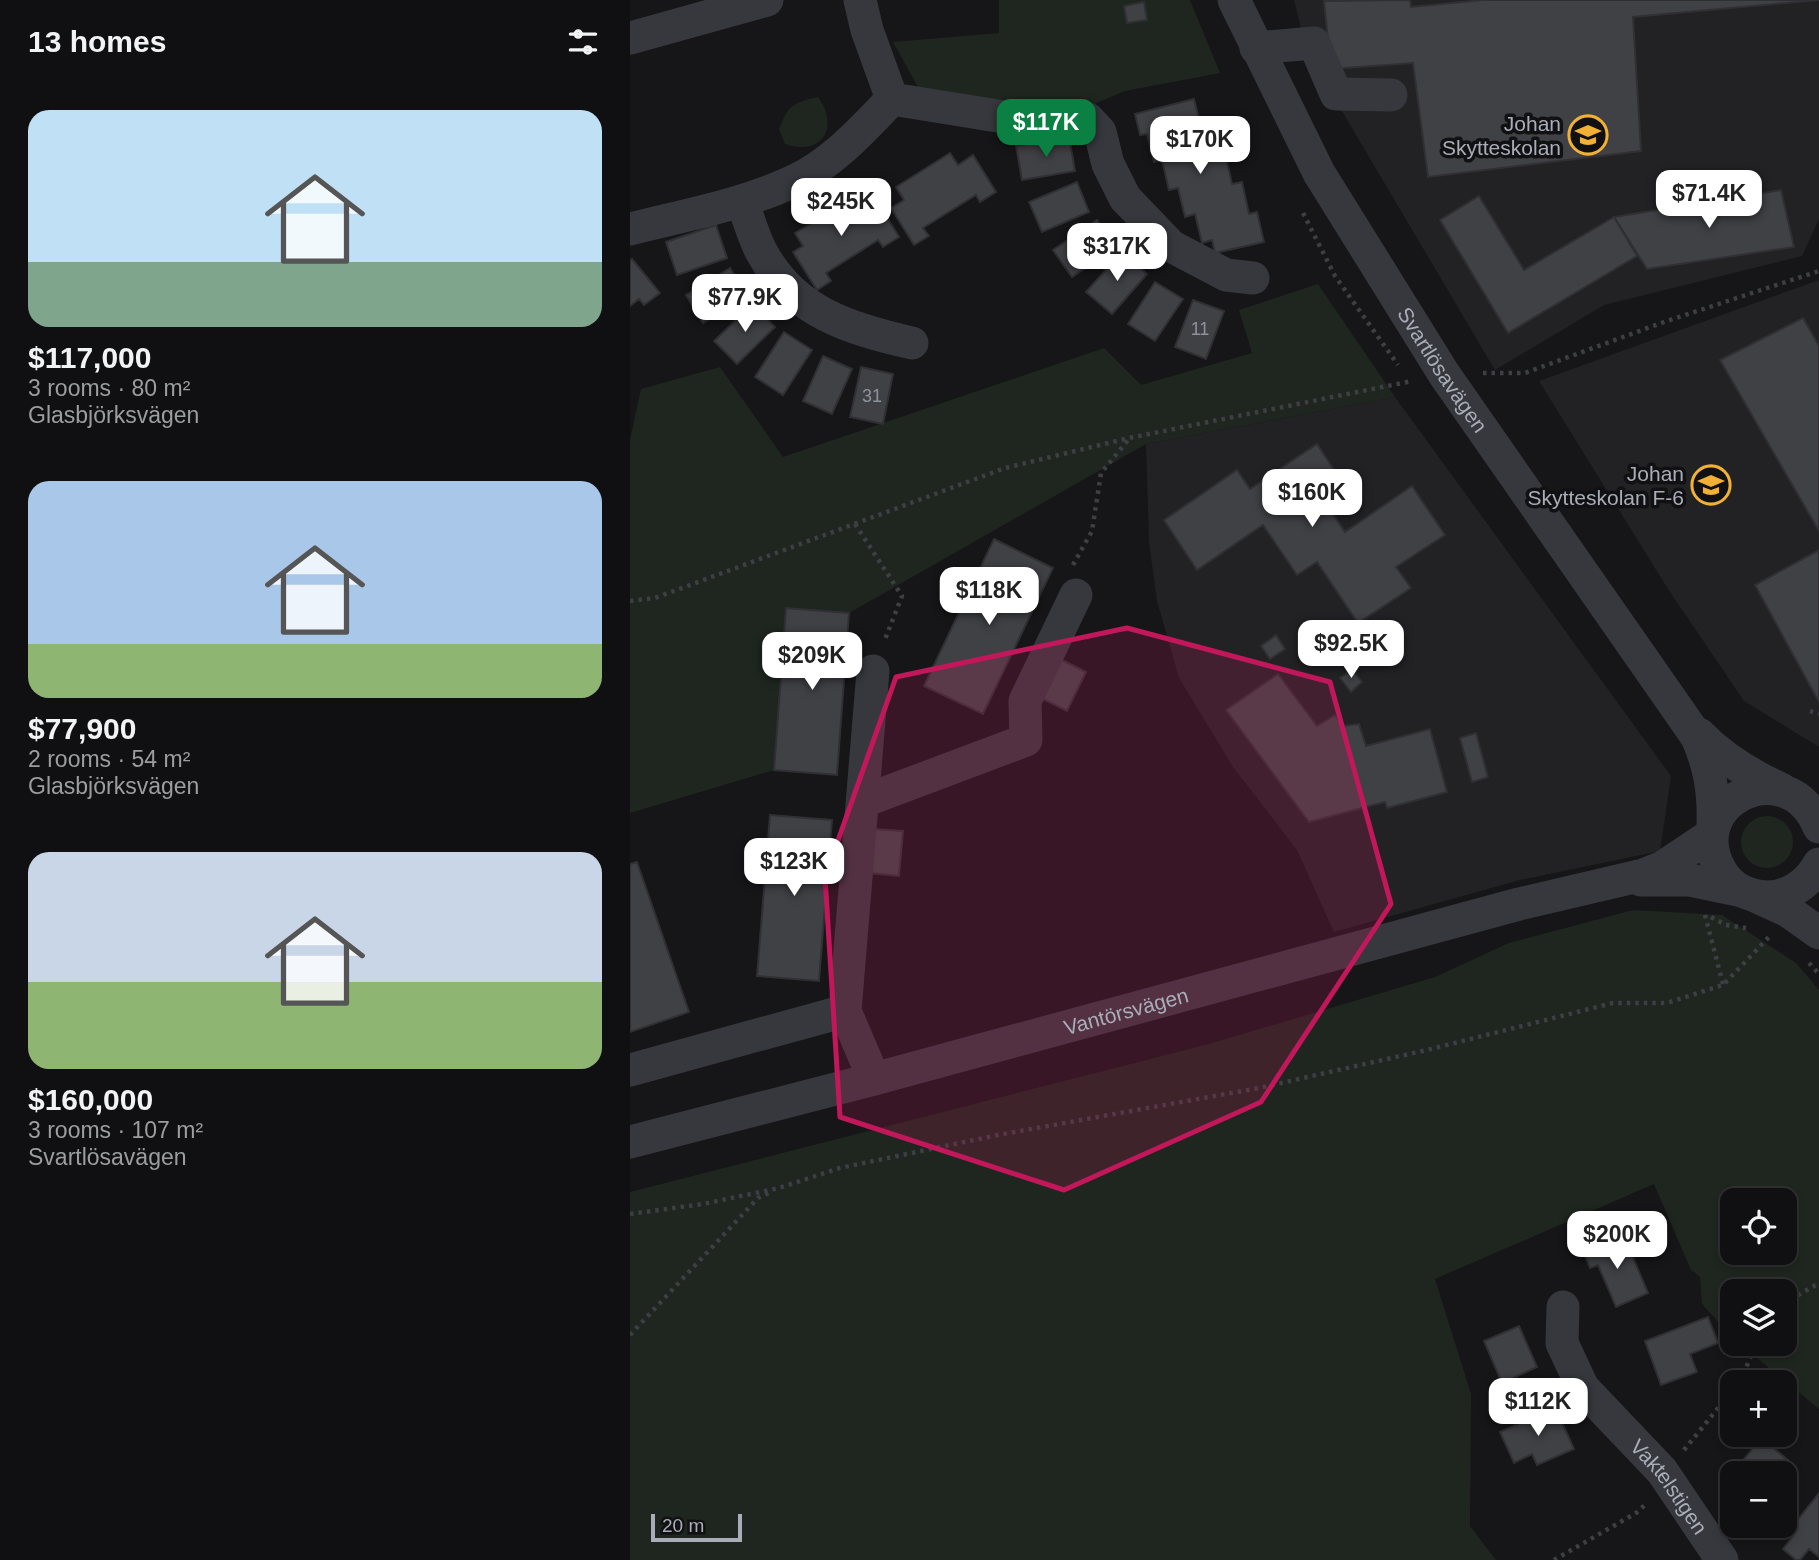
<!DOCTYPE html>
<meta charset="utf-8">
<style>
body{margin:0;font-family:Helvetica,sans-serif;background:#19191b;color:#f1f3f6;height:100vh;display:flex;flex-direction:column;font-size:26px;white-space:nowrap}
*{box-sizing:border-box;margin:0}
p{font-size:23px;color:#9c9d9f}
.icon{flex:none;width:38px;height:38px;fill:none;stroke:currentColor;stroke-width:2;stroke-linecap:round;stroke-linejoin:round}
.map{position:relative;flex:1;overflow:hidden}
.side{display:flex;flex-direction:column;background:#101012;width:630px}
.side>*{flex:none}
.buttons{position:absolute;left:1090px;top:1188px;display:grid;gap:14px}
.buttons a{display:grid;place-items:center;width:77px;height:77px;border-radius:14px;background:#101012;box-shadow:0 4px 10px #0003,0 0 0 2px #303032;font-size:35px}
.scale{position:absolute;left:21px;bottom:18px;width:91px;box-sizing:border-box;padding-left:7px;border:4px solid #a8adb8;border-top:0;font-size:19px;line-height:24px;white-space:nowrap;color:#a8adb8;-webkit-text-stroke:5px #111113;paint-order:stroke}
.price{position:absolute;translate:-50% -60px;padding:0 16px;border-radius:14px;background:#fff;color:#222;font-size:23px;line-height:46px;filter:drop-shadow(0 2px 4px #0008)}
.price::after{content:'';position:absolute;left:50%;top:42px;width:21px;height:16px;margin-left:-10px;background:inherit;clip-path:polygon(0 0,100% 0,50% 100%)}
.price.current{background:#0b8043;color:#fff}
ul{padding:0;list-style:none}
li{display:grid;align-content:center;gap:14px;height:371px;padding:0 28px}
li span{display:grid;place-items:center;height:217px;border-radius:21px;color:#555}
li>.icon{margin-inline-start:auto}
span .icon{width:126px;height:126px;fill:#fffc;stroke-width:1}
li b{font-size:30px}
h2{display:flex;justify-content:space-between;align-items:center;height:84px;padding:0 28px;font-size:30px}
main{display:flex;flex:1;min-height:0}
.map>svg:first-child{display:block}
.built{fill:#222225}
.green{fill:#1e261f;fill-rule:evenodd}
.building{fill:#404145;stroke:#303034;stroke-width:2}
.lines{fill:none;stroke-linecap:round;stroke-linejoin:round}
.path{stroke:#3d3f44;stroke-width:4.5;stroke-dasharray:3.5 5;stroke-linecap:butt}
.minor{stroke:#37383d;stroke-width:33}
.marked{fill:#c2185b;fill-opacity:0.2;stroke:#c2185b;stroke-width:5;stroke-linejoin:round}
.labels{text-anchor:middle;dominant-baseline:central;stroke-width:7;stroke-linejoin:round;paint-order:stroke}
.number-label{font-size:18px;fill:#8e929b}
.poi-label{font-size:21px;fill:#a8adb8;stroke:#111113;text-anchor:end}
.street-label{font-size:21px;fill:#a8adb8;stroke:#111113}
</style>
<main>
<section class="side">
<h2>13 homes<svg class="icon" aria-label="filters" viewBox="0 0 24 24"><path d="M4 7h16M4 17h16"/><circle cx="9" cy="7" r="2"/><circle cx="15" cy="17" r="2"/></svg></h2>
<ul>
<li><span style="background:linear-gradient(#bfe0f5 70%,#7fa58c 0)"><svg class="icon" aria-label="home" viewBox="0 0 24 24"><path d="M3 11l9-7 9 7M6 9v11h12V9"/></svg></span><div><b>$117,000</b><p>3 rooms · 80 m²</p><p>Glasbjörksvägen</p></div></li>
<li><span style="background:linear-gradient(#a9c7e8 75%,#8fb573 0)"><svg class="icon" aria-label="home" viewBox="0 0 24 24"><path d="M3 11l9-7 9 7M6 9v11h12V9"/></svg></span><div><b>$77,900</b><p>2 rooms · 54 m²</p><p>Glasbjörksvägen</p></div></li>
<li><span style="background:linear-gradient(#c9d6e8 60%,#8fb573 0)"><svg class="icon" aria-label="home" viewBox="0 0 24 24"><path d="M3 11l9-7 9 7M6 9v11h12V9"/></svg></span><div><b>$160,000</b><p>3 rooms · 107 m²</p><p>Svartlösavägen</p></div></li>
</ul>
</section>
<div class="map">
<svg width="1189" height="1560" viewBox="0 0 1189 1560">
<rect width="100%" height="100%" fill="#161618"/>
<g class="built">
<path d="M 664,0 L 1189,0 L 1189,219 L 1172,256 L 974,305 L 865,370 L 677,52 Z"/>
<path d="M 1189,280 L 1189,747 L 1114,701 L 1038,589 L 909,381 Z"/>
<path d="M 765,397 L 1041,776 L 1030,851 L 890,880 L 704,932 L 667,850 L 603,767 L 549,678 L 527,601 L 519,542 L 516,444 Z"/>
</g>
<g class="green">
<path d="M 369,0 L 560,0 L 590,73 L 495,91 L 445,112 L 288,87 L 263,42 L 369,33 Z"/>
<path d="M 188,97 C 210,127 192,157 155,144 L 149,129 C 158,105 163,103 188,97 Z"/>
<path d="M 688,284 L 765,397 L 516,444 L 219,613 L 157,609 L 144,770 L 0,813 L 0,440 L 11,389 L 90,367 L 153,457 L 474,348 L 511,385 L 622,353 L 609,310 Z"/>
<circle cx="1137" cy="842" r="26"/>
<path d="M 1003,910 L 1092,915 L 1166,963 L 1189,990 L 1189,1409 L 1110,1344 L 1155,1344 L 1155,1292 L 1102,1292 L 1102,1337 L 1072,1304 L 1070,1277 L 1061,1270 L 1024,1184 L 805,1279 L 841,1394 L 840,1526 L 866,1560 L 0,1560 L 0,1192 L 579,1044 L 805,977 L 879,943 ZM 1102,1200 L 1155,1200 L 1155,1253 L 1102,1253 Z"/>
</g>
<g class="building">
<path d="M 780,0 L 781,7 L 853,0 L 1189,0 L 1003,17 L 1011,151 L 798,177 L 783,63 L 701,69 L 694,1 Z"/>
<path d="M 514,2 L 517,20 L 497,23 L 494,6 Z"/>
<path d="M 564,99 L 572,131 L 581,129 L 587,159 L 596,157 L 602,184 L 612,182 L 619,214 L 627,212 L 634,242 L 585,253 L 582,240 L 572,243 L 565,214 L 555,217 L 548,188 L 539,190 L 532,160 L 524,162 L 517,134 L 510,135 L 505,114 Z"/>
<path d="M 439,137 L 445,171 L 392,180 L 386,146 Z"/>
<path d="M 320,153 L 328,165 L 343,155 L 366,192 L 350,202 L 346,195 L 293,228 L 299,236 L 284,245 L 261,208 L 274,200 L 266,187 Z"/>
<path d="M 447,182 L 459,212 L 412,232 L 399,202 Z"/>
<path d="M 1151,190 L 1164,247 L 1017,269 L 984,217 Z"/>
<path d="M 849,196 L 894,270 L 984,217 L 1007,256 L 878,333 L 810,220 Z"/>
<path d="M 223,198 L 230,210 L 246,200 L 269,237 L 253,247 L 248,240 L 196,273 L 201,281 L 187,290 L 163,252 L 173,246 L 165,233 Z"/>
<path d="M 467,220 L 486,247 L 442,277 L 423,250 Z"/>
<path d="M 86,225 L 97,258 L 47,275 L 36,242 Z"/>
<path d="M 492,252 L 517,274 L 482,314 L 456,292 Z"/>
<path d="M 2,259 L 30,293 L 14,305 L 9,299 L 0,306 L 0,261 Z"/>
<path d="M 100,268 L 117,295 L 73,323 L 56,295 Z"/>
<path d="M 525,282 L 553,299 L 525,341 L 498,324 Z"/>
<path d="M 563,300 L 594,311 L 576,359 L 545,347 Z"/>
<path d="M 123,304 L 145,327 L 107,364 L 84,341 Z"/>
<path d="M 1173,318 L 1189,346 L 1189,531 L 1090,360 Z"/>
<path d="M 154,332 L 182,350 L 153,395 L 125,377 Z"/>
<path d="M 193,356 L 222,369 L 202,414 L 173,401 Z"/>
<path d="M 231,367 L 263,374 L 253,424 L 220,417 Z"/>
<path d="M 687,444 L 722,497 L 701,511 L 715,532 L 782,486 L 815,535 L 766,567 L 781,588 L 728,623 L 687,562 L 667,575 L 633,525 L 567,570 L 534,520 L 607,470 L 620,489 Z"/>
<path d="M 364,539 L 423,568 L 353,714 L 294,686 Z"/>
<path d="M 1189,550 L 1189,702 L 1125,585 Z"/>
<path d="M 156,608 L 219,613 L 207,775 L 144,770 Z"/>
<path d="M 646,635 L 655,649 L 640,659 L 631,646 Z"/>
<path d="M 430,659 L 456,672 L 437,711 L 411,698 Z"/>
<path d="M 722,669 L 732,682 L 721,692 L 710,678 Z"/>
<path d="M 648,674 L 687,726 L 705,715 L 713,726 L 729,724 L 736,746 L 800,729 L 817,792 L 757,808 L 755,802 L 679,822 L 596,710 Z"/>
<path d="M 846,733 L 858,777 L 842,782 L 830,738 Z"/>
<path d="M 140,815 L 202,820 L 189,981 L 127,976 Z"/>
<path d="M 244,829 L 273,831 L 269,876 L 239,873 Z"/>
<path d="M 7,862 L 59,1012 L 0,1032 L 0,864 Z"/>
<path d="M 983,1238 L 990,1252 L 999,1248 L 1018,1293 L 986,1307 L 968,1265 L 960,1268 L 953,1251 Z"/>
<path d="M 1078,1317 L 1088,1343 L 1060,1354 L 1067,1372 L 1031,1385 L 1015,1341 Z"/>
<path d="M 889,1326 L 907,1367 L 872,1383 L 854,1341 Z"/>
<path d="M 925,1407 L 944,1449 L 907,1465 L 902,1454 L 884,1463 L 870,1432 Z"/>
<path d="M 1131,1438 L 1158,1460 L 1148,1474 L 1102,1474 L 1102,1489 L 1095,1483 Z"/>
<path d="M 1189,1493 L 1189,1557 L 1179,1549 L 1170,1560 L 1166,1560 L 1153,1549 L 1163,1536 L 1158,1532 Z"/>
</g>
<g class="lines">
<g class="path">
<path d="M 673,213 L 705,276 L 768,365"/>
<path d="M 853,373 L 895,373 L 1034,322 L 1189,271"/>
<path d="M 225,524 L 272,596 L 254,642"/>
<path d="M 443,565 L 462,531 L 471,473 L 499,439"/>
<path d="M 0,601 L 25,598 L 375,468 L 499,438 L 782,381"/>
<path d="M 1180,711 L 1189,714"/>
<path d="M 1075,915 L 1093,984"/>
<path d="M 1081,917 L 1096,925 L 1116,928"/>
<path d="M 1179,963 L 1189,974"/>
<path d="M 0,1214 L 73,1204 L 149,1188 L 210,1168 L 368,1135 L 629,1088 L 797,1050 L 983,1003 L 1037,1003 L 1093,985 L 1139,937"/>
<path d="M 1155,1306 L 1160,1300 L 1189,1283"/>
<path d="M 0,1335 L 128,1198 L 141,1192"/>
<path d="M 1110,1382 L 1126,1344"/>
<path d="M 1054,1450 L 1102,1391"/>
<path d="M 924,1560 L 1006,1513 L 1016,1504"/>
</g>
<g class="minor">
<path d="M 230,0 L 237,30 L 262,99 L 393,120 L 458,119 L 470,132 L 478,164 L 495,198 L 541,246 L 596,275 L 623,278"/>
<path id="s1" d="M 604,0 L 689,173 L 814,374 L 1067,737 C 1080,767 1084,792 1083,824"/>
<path d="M 0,38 L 137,0"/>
<path d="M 626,48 L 684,43 L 706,94 L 761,95"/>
<path d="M 112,201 C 118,217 123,236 131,251 C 163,312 220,329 282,343"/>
<path d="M 0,229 C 55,215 113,205 164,181 C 203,163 233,129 262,99"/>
<path d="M 243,671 L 215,1011 L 244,1079"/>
<path d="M 1069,734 C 1093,759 1120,775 1151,789"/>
<path d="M 234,801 L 396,740 L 395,701 L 446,595"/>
<path d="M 1189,827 C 1157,749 1049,803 1092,873 C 1102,889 1119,896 1137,897 C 1159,897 1179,883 1189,864"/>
<path d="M 1011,880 L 1060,880 L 1108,890"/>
<path d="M 1125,896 L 1158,911 L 1189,933"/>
<path d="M 0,1070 L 215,1011"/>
<path id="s2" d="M 0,1142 L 244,1079 L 889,904 L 1013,875 L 1033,867 L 1081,835"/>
<path id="s3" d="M 933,1307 L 932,1343 L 953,1388 L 1032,1471 L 1092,1560"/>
</g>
</g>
<path class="marked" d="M 497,628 L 700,682 L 761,904 L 631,1102 L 434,1190 L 210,1117 L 195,877 L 266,677 Z"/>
<defs>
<g id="school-ring" transform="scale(2.0125)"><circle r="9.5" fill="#111113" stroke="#f2b134" stroke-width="1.5"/><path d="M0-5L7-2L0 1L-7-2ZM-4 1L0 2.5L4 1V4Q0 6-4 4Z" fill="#f2b134"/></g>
</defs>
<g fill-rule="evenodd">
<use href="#school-ring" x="958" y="135"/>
<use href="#school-ring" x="1081" y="485"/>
</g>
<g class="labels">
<g class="number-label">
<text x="570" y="329">11</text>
<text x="242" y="396">31</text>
</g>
<g class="poi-label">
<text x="931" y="123">Johan<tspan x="931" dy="24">Skytteskolan</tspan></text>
<text x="1054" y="473">Johan<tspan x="1054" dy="24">Skytteskolan F-6</tspan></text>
</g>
<g class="street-label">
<text stroke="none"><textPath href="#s1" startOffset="425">Svartlösavägen</textPath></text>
<text stroke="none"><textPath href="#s2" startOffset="513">Vantörsvägen</textPath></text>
<text stroke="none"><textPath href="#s3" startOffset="217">Vaktelstigen</textPath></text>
</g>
</g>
</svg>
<div class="buttons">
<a><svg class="icon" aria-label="locate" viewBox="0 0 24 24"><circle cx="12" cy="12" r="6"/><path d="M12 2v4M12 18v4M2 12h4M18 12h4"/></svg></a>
<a><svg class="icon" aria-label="layers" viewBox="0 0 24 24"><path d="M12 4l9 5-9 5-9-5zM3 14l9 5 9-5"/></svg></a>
<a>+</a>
<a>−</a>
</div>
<div class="scale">20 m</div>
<b class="price current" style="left:416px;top:159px">$117K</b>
<b class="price" style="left:570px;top:176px">$170K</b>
<b class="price" style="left:1079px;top:230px">$71.4K</b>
<b class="price" style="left:211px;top:238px">$245K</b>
<b class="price" style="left:487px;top:283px">$317K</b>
<b class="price" style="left:115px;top:334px">$77.9K</b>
<b class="price" style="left:682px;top:529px">$160K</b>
<b class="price" style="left:359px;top:627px">$118K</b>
<b class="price" style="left:721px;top:680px">$92.5K</b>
<b class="price" style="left:182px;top:692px">$209K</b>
<b class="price" style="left:164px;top:898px">$123K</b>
<b class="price" style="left:987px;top:1271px">$200K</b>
<b class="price" style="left:908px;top:1438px">$112K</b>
</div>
</main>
